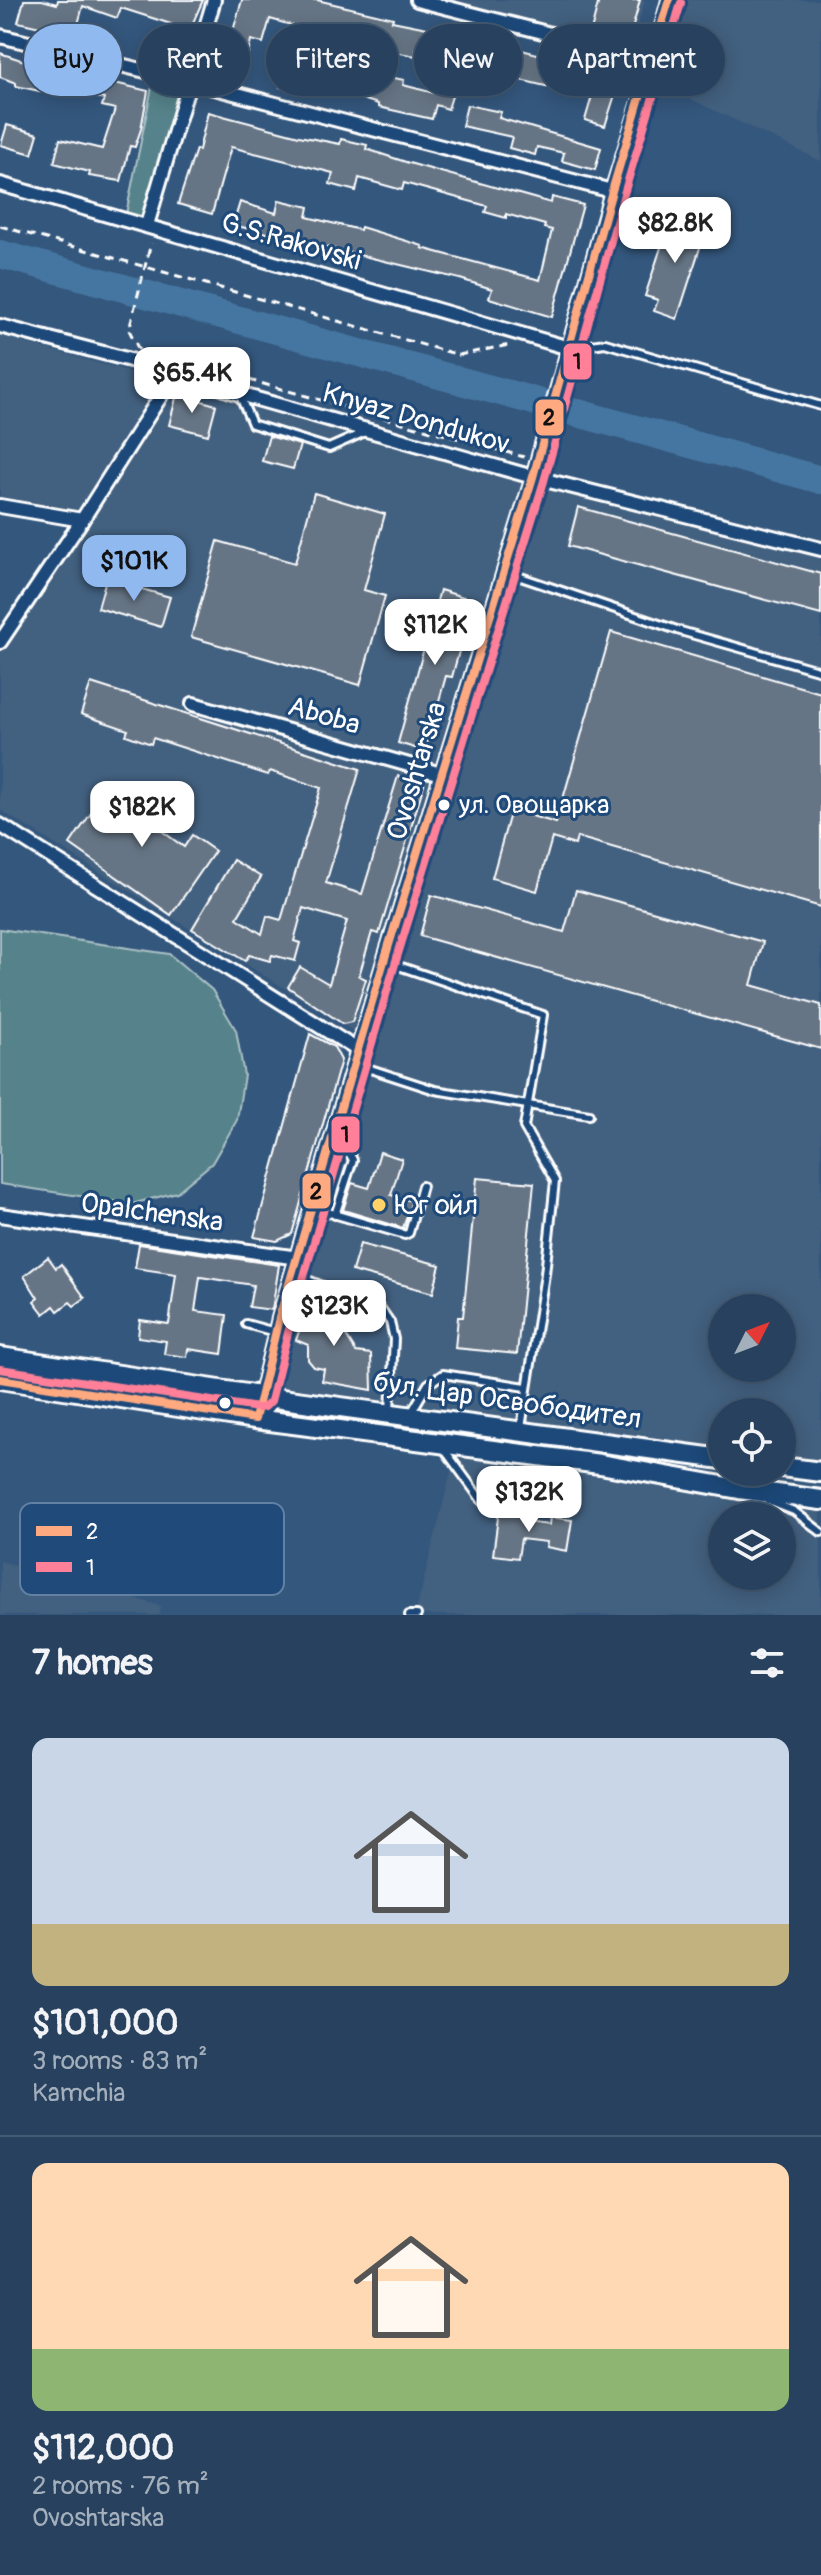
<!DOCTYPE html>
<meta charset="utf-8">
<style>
body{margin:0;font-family:Pangolin,sans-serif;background:#334c67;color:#f1f3f6;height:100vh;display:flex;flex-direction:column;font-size:30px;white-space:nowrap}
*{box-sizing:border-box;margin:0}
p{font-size:26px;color:#a4afbc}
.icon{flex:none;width:44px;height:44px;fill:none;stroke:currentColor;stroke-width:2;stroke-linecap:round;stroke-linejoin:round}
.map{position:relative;height:1615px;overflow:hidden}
.details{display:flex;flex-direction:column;background:#27415e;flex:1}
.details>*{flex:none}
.banner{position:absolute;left:24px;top:24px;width:774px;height:72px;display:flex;gap:16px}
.needle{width:52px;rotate:48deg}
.controls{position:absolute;left:708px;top:1294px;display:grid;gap:16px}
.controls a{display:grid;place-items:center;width:88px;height:88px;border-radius:50%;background:#27415e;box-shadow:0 4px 20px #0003,0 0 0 2px #435a73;font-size:40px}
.price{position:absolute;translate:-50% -68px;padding:0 18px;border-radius:16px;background:#fff;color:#222;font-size:26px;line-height:52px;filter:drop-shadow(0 2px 4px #0008)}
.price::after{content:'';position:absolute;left:50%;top:48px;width:24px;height:18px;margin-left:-12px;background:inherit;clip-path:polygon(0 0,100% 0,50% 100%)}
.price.selected{background:#90b9f0;color:#111}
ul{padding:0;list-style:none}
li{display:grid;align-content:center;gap:16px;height:424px;padding:0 32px}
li+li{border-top:2px solid #435a73}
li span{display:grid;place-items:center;height:248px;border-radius:16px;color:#555}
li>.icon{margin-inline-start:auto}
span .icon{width:144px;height:144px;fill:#fffc;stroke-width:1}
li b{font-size:34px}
h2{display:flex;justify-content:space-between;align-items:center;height:96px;padding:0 32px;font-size:34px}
.chip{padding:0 28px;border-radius:36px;background:#27415e;box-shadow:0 4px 20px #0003,0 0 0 2px #435a73;font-size:28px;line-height:72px}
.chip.selected{background:#90b9f0;color:#111}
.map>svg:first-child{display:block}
.built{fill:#43607f;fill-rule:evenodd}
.green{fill:#57838b;stroke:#abc1c5;stroke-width:2}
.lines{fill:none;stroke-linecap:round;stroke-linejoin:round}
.river{stroke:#4476a1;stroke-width:28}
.building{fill:#667485;stroke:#fff;stroke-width:2}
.service-casing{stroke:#fff;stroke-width:12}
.minor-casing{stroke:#fff;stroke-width:18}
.secondary-casing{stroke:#fff;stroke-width:24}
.path{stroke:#fff;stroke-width:3;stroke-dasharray:8 6;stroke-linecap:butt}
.service{stroke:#1f4a7a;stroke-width:6}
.minor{stroke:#1f4a7a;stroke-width:12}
.secondary{stroke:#1f4a7a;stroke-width:18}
.bus-1-casing{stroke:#1f4a7a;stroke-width:14}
.bus-2-casing{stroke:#1f4a7a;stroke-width:14}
.bus-1{stroke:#ffa980;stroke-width:8}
.bus-2{stroke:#ff8098;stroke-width:8}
.bus-dot{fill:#fff;stroke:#1f4a7a;stroke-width:3}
.poi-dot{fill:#ffd166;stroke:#1f4a7a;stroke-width:3}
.labels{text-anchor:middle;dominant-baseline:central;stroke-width:6;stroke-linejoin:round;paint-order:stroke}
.bus-label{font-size:26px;fill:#fff;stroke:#1f4a7a;text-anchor:start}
.street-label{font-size:28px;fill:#fff;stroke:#1f4a7a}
.poi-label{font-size:28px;fill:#fff;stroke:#1f4a7a;text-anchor:start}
.key{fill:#1f4a7a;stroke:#6280a2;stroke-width:2}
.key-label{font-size:22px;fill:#fff}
.line-badge{stroke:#1f4a7a;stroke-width:3}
.pale-badge-label{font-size:22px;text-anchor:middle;font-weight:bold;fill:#111}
</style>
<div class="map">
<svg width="821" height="1615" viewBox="0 0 821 1615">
<rect width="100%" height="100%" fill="#34577d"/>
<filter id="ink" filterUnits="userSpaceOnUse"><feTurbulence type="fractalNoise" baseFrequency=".0125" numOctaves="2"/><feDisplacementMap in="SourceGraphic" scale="16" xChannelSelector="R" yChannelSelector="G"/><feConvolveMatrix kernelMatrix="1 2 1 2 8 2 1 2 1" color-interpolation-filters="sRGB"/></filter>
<g filter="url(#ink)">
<g class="built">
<path d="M 442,0 L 645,0 L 631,49 Z"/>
<path d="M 686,0 L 821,0 L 821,161 L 663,86 Z"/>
<path d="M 0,336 L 170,383 L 821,554 L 821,1461 L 782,1456 L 782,1412 L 722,1412 L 722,1448 L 273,1392 L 284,1333 L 372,1043 L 0,810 L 0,642 L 86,513 L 0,496 ZM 722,1308 L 782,1308 L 782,1368 L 722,1368 Z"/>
<path d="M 455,1456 L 821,1509 L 821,1615 L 415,1615 ZM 722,1516 L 782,1516 L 782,1576 L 722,1576 Z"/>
<path d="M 0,1561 L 161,1606 L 160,1615 L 0,1615 Z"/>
</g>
<g class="green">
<path d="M 154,77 L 180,83 L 144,219 L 126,214 Z"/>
<path d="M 0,929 L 169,954 L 212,990 L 236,1030 L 244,1075 L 237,1120 L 212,1163 L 177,1192 L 132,1204 L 0,1184 Z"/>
</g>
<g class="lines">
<path class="river" d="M 0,254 L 821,480"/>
</g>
<g class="building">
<path d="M 24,0 L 42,0 L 57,4 L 58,0 L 203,0 L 187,36 L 192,37 L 186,64 L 166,59 L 174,25 L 121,8 L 117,18 L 83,6 L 75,35 L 18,22 Z"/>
<path d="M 242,0 L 317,0 L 393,18 L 392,21 L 462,35 L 561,60 L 554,88 L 469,68 L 470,62 L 416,50 L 416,56 L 394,52 L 395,49 L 364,42 L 364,38 L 320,27 L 319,33 L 270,19 L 263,43 L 251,40 L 243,78 L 221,72 Z"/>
<path d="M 599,0 L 640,0 L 629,41 L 591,31 Z"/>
<path d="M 568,52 L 583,57 L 578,72 L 563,68 Z"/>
<path d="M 0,53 L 21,60 L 55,66 L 49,93 L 16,86 L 16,83 L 0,77 Z"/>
<path d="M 286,65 L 320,74 L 322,66 L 383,82 L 384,76 L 404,80 L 403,85 L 434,93 L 436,85 L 454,90 L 448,109 L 436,105 L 432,119 L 378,107 L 378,104 L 347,94 L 304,84 L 302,93 L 280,87 Z"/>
<path d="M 600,69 L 621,76 L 605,126 L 585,120 Z"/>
<path d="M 78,71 L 99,76 L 98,79 L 148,91 L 141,129 L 135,147 L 130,146 L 121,181 L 89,176 L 90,172 L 54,163 L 60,139 L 102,149 L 115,109 L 102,106 L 104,99 L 72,91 Z"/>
<path d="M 467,105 L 501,112 L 499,118 L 601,148 L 595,170 L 562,161 L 564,153 L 537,147 L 535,155 L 509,148 L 512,137 L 462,126 Z"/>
<path d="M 208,112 L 299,136 L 340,144 L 341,139 L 367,145 L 366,149 L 409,163 L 551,203 L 552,197 L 583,205 L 552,317 L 489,298 L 492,289 L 460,279 L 233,225 L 240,202 L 276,213 L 279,200 L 309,207 L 307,217 L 360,230 L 361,227 L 423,246 L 422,248 L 540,280 L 552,230 L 544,228 L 545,225 L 506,214 L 506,218 L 485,212 L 487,206 L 404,183 L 402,190 L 359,178 L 356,191 L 330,184 L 333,173 L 231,147 L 212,214 L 178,204 L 196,149 L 199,150 Z"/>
<path d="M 7,125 L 38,134 L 32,154 L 1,145 Z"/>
<path d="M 672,214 L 699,223 L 697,226 L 706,229 L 677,319 L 654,311 L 658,300 L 645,296 Z"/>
<path d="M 177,394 L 216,405 L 208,435 L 169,425 Z"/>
<path d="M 269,436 L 300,445 L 293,469 L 262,461 Z"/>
<path d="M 314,493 L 385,514 L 364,590 L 385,596 L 360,685 L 191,637 L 218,541 L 295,563 Z"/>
<path d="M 578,507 L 821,574 L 821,615 L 568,546 Z"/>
<path d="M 106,579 L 170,597 L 161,627 L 98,608 Z"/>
<path d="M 440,590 L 473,600 L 452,677 L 446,676 L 425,751 L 398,743 Z"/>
<path d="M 611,632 L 821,693 L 821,907 L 577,837 L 575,845 L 552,838 L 537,891 L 492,878 L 511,810 L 556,823 Z"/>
<path d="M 91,683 L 360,769 L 326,883 L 362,894 L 398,776 L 424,784 L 379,934 L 372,932 L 359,976 L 366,979 L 352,1022 L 343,1024 L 288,987 L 300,967 L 329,984 L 347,921 L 303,908 L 294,941 L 300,943 L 295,961 L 272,955 L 270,961 L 249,955 L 245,961 L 192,929 L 233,860 L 261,877 L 237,918 L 262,934 L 267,916 L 281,920 L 321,788 L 270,771 L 268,775 L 153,738 L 151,744 L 126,735 L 128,730 L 81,714 Z"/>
<path d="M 133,785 L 167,809 L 155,826 L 184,847 L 192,835 L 215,851 L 171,915 L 70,844 L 98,803 L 103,806 L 114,790 L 125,797 Z"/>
<path d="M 576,890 L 763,942 L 751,985 L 821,1005 L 821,1049 L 420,936 L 431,895 L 564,932 Z"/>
<path d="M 310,1034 L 334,1047 L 341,1060 L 292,1234 L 277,1241 L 254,1237 Z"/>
<path d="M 380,1152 L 402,1159 L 391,1195 L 412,1201 L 403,1228 L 343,1210 L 352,1183 L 369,1188 Z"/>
<path d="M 477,1178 L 534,1183 L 517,1354 L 455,1348 L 458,1317 L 463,1317 Z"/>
<path d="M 139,1244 L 279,1265 L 272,1310 L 249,1307 L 253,1285 L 200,1277 L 195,1311 L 227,1315 L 222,1354 L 188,1349 L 187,1357 L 164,1354 L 166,1341 L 138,1337 L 140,1320 L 169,1324 L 176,1274 L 135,1268 Z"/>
<path d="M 360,1244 L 440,1265 L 433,1293 L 352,1271 Z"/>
<path d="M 48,1257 L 56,1268 L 61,1264 L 85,1298 L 74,1306 L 70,1302 L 58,1311 L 54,1306 L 44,1314 L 34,1301 L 38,1298 L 24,1276 Z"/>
<path d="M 311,1298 L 344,1310 L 339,1324 L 356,1352 L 371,1354 L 372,1390 L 322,1381 L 324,1369 L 314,1367 L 308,1360 L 308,1345 L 296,1340 Z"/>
<path d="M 499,1510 L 525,1516 L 524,1522 L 549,1525 L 550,1517 L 572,1520 L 567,1551 L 546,1547 L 547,1542 L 521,1539 L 518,1558 L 493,1555 Z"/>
</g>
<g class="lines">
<g class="service-casing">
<g id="service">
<path d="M 570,348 L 605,343 L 821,406"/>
<path d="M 239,394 L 252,424 L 329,448 L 365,432"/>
<path d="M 503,571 L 677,630 L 821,671"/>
<path d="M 384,961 L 543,1015 L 524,1127 L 555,1181 L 545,1274 L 521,1428"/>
<path d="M 355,1064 L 435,1090 L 589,1115"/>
<path d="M 335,1136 L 347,1149 L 353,1160 L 335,1215"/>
<path d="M 313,1208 L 405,1235 L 409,1233 L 422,1186"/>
<path d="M 293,1274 L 381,1309 L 390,1322 L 394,1339 L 390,1410"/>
<path d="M 246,1324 L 275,1332"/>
<path d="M 411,1413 L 428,1384 L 443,1374 L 526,1387"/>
<path d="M 444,1449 L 482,1501 L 528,1510 L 574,1463"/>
<path d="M 768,1501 L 794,1511 L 821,1532"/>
<path d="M 409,1615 L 417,1615"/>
</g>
</g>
<g class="minor-casing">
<g id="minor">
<path d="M 417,0 L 653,60"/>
<path d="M 0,36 L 191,82 L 612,191"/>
<path d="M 0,184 L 569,348"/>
<path d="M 147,225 L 214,0"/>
<path d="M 0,326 L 176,372 L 239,394 L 533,477 L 821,549"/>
<path d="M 0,506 L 82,520"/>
<path d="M 0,642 L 82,520 L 176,372"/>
<path d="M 193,704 L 441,774"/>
<path d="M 0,825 L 359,1051"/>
<path d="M 0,1215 L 298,1258"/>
<path d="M 255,1419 L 279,1318 L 384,961 L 533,477 L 612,191 L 653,60 L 669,0"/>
</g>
</g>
<g class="secondary-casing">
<g id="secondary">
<path d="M 0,1357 L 260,1396 L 722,1459"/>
<path d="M 0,1379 L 255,1419 L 600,1464 L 739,1489 L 821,1500"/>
<path d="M 782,1467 L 821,1472"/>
</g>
</g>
<g class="path">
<path d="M 0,226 L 459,355 L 509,345"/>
<path d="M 139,350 L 129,330 L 151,243"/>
<path d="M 235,376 L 524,457"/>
</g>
<use href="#service" class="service"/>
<use href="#minor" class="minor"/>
<use href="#secondary" class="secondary"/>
<g class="bus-1-casing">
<path id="bus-1" d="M 0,1379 L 255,1419 L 279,1318 L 384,961 L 533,477 L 612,191 L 669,0"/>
</g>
<g class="bus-2-casing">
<path id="bus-2" d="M 0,1369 L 258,1408 L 265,1407 L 271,1401 L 291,1321 L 395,964 L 544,481 L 624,194 L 681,3"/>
</g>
<use href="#bus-1" class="bus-1"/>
<use href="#bus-2" class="bus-2"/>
</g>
</g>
<g class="bus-dot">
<circle cx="444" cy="805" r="7"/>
<circle cx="225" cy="1403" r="7"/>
</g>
<circle class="poi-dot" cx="379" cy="1205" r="8"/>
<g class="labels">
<g class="bus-label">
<text x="459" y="805">ул. Овощарка</text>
</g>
<g class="street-label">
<text transform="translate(291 242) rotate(16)">G.S.Rakovski</text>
<text transform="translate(416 419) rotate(16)">Knyaz Dondukov</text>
<text transform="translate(324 716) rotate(16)">Aboba</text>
<text transform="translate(417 771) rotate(-73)">Ovoshtarska</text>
<text transform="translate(152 1213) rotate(8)">Opalchenska</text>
<text transform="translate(507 1401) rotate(8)">бул. Цар Освободител</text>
</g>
<g class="poi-label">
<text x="395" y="1205">Юг ойл</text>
</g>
</g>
<rect x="20" y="1503" width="264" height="92" rx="12" class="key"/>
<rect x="36" y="1526" width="36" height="10" fill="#ffa980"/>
<rect x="36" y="1562" width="36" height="10" fill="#ff8098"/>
<g class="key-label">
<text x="86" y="1539">2</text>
<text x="86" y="1575">1</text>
</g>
<g class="line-badge">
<rect x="562" y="342" width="31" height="39" rx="8" fill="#ff8098"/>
<rect x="534" y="398" width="31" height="39" rx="8" fill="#ffa980"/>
<rect x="330" y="1115" width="31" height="39" rx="8" fill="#ff8098"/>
<rect x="301" y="1172" width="31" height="38" rx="8" fill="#ffa980"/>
</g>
<g class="pale-badge-label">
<text x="577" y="369">1</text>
<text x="549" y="425">2</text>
<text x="345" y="1142">1</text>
<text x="316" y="1199">2</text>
</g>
</svg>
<div class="controls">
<a><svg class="needle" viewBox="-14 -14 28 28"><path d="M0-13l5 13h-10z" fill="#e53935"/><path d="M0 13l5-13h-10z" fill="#a4afbc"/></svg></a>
<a><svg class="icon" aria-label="locate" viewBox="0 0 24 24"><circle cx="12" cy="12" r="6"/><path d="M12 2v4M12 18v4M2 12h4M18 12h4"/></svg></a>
<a><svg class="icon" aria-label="layers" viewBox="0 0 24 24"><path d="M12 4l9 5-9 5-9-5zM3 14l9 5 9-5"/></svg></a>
</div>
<b class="price" style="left:675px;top:265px">$82.8K</b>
<b class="price" style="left:192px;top:415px">$65.4K</b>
<b class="price selected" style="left:134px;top:603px">$101K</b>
<b class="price" style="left:435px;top:667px">$112K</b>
<b class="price" style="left:142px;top:849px">$182K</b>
<b class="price" style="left:334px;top:1348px">$123K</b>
<b class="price" style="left:529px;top:1534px">$132K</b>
<div class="banner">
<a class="chip selected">Buy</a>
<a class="chip">Rent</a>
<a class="chip">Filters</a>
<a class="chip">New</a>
<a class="chip">Apartment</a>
</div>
</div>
<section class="details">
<h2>7 homes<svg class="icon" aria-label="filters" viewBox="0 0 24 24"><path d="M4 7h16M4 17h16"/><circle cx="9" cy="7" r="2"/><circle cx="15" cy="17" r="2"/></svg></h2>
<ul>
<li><span style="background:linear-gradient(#c9d6e8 75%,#c2b280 0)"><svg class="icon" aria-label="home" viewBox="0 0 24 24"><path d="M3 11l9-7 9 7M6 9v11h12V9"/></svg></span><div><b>$101,000</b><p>3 rooms · 83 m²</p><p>Kamchia</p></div></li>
<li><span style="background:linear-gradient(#ffd9b3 75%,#8fb573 0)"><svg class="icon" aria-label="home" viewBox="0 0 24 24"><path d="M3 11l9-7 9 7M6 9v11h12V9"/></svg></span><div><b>$112,000</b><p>2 rooms · 76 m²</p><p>Ovoshtarska</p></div></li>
</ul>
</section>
